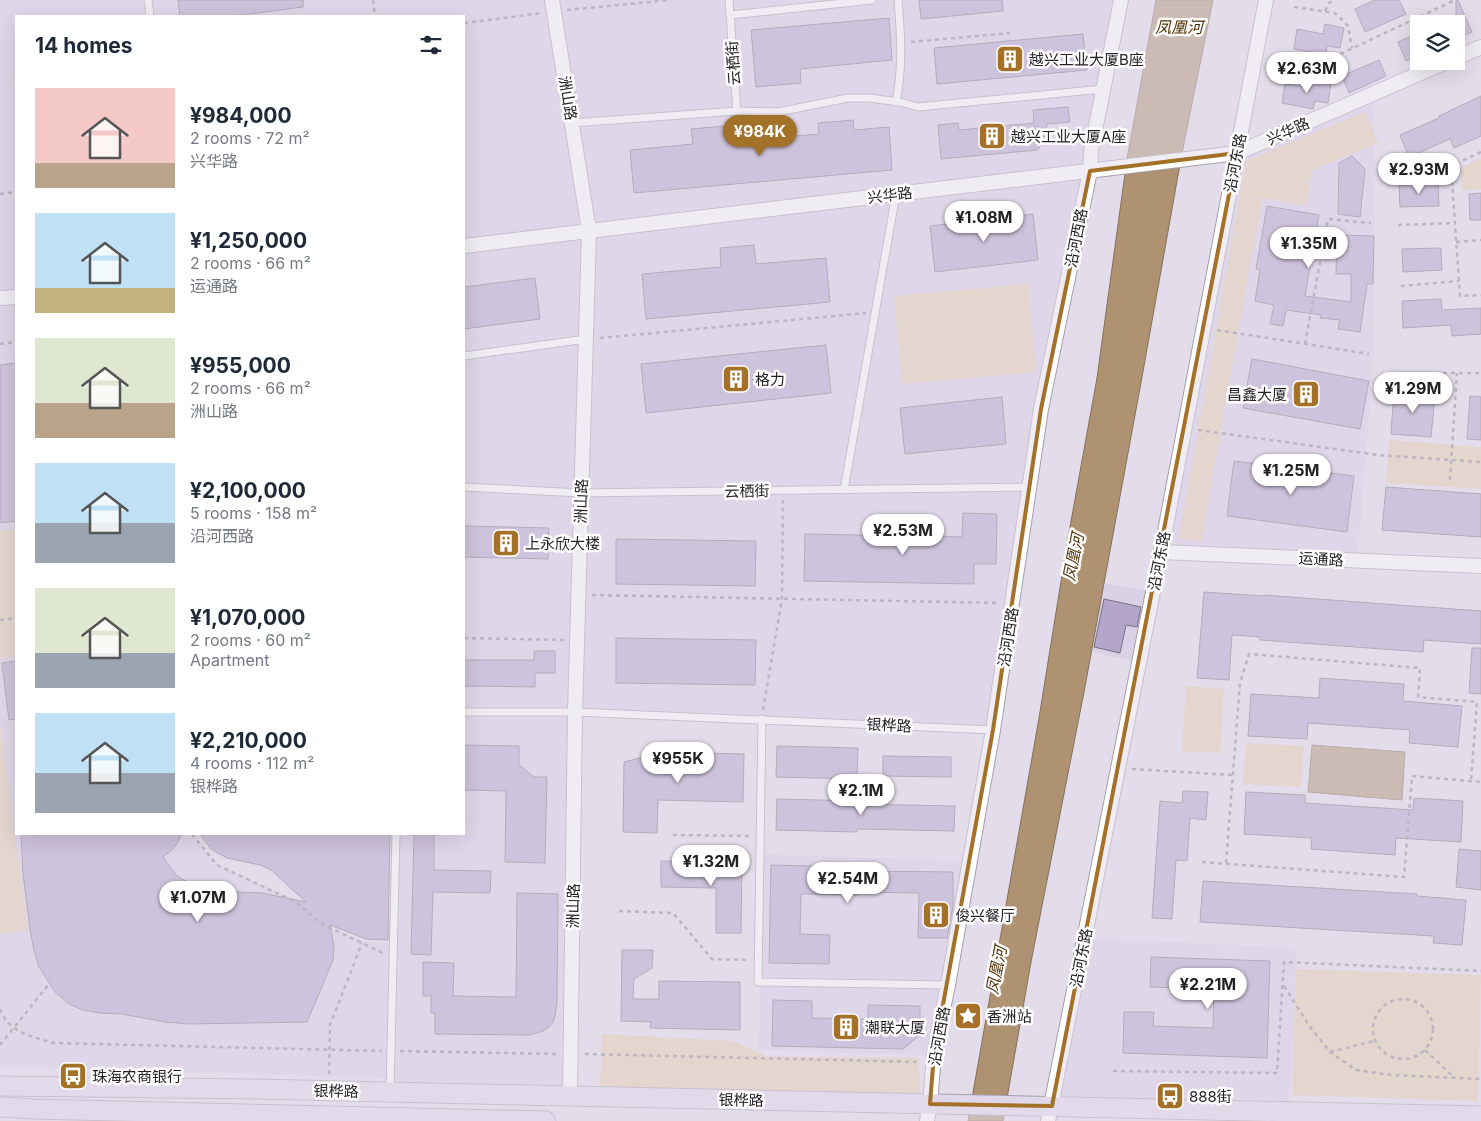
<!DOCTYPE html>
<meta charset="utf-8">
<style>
body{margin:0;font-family:Inter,"Noto Sans SC",sans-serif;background:#f2f2f3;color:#1f2937;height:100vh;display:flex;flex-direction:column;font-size:19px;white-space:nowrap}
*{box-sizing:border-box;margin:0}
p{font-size:16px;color:#747a83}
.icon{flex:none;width:28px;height:28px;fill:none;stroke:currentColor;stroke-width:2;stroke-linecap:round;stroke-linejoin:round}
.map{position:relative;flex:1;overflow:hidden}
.side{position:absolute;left:15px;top:15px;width:450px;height:820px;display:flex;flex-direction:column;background:#fff;border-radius:0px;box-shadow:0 5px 20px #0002}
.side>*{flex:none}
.buttons{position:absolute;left:1410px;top:15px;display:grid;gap:10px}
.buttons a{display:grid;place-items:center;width:55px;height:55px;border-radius:0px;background:#fff;box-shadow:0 5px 20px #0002;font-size:25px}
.price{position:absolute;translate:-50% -42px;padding:0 11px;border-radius:18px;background:#fff;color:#222;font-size:16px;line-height:32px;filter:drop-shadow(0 1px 2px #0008)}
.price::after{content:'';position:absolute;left:50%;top:30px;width:15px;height:11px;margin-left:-8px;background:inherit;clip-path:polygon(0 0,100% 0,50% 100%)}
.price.on{background:#a47128;color:#fff}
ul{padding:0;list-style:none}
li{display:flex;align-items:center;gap:15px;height:125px;padding:0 20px}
li span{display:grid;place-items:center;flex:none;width:140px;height:100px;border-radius:0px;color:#555}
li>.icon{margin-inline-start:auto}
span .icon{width:60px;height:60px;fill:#fffc;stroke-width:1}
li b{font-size:21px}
h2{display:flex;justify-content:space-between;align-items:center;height:60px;padding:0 20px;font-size:21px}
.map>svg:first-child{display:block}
.built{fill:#d9d1e6}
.green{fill:#e5ccad}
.water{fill:#ae9271;stroke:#85705b}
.building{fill:#b4a5ca;stroke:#77727e}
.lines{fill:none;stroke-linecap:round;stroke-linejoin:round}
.lane-casing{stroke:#a49fac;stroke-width:9}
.street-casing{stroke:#a49fac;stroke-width:16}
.secondary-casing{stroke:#a49fac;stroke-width:21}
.path{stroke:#8b8791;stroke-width:2.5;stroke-dasharray:4 4;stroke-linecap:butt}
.lane{stroke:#fff;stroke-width:7}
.street{stroke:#fff;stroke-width:14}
.secondary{stroke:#e0d8ea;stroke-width:19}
.marked{fill:none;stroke:#a47128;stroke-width:4;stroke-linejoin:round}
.labels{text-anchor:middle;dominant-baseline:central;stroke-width:5;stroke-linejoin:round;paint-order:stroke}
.poi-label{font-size:15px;fill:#242227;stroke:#fff;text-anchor:start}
.street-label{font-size:15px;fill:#242227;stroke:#fff}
.water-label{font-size:16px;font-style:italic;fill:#4f3206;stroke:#fff}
</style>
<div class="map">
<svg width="1481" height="1121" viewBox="0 0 1481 1121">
<rect width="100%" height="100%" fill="#e3ddeb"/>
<g class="built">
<path d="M 0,0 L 144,0 L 146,16 L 16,16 L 16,79 L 14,80 L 16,100 L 16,291 L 0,292 Z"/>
<path d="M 149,0 L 1117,0 L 993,729 L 575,711 L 570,1096 L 390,1092 L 390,1078 L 0,1067 L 0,299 L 16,297 L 16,834 L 189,834 L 217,864 L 296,901 L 322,924 L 366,942 L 393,943 L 396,834 L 464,834 L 464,16 L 151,16 Z"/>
<path d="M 1375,101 L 1374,349 L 1358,555 L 1169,546 L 1241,157 Z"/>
<path d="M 1105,583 L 1153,592 L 1139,662 L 1092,652 Z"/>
<path d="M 760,854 L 974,861 L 929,1056 L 759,1050 Z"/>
<path d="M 1088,938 L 1297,948 L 1290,1109 L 1055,1103 Z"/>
</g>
<g class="green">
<path d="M 1365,112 L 1378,143 L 1312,170 L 1306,206 L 1262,198 L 1201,542 L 1179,538 L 1246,161 Z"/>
<path d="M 1481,158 L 1481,189 L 1462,190 L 1461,168 Z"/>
<path d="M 1028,284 L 1036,372 L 902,384 L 894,296 Z"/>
<path d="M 1389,440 L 1481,447 L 1481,489 L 1386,483 Z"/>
<path d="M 16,529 L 16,656 L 0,659 L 0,531 Z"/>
<path d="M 1186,686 L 1224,689 L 1220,753 L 1182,751 Z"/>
<path d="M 0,723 L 28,930 L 0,934 Z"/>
<path d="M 1246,743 L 1304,746 L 1301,787 L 1243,784 Z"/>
<path d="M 1296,969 L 1481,975 L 1478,1101 L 1292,1095 Z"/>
<path d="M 602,1034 L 733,1041 L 766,1056 L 919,1058 L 920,1096 L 600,1088 Z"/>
</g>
<g class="water">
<path d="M 1156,0 L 1213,0 L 1182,153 L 1142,377 L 1084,692 L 1031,962 L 1003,1121 L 968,1121 L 1039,718 L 1068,538 L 1097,378 L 1127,159 Z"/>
<path d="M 1312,745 L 1405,752 L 1402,800 L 1308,792 Z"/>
</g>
<g class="building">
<path d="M 178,0 L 303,0 L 303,7 L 234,16 L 180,16 Z"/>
<path d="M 919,0 L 1002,0 L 1003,11 L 921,19 Z"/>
<path d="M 1375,0 L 1399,0 L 1406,14 L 1365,32 L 1355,9 Z"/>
<path d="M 1456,0 L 1458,0 L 1472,32 L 1456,39 Z"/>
<path d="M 889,18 L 892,60 L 800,69 L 801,83 L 756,87 L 751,30 Z"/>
<path d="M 1325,24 L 1344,28 L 1340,48 L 1327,46 L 1326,55 L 1294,49 L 1297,29 L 1323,34 Z"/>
<path d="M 1419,33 L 1419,55 L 1406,61 L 1398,42 Z"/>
<path d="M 1083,34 L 1087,70 L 937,84 L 934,48 Z"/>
<path d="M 1379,60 L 1386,76 L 1349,93 L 1342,76 Z"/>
<path d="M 1312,79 L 1331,82 L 1328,103 L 1315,101 L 1313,109 L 1282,103 L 1285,84 L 1310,88 Z"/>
<path d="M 1481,96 L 1481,136 L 1454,148 L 1450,139 L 1409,157 L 1400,135 L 1439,118 L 1439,116 Z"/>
<path d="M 1068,107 L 1070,122 L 1047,124 L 1044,142 L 1037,150 L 941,159 L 938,125 L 958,123 L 959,130 L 1034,123 L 1033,110 Z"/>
<path d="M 853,120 L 854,130 L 889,127 L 892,170 L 634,193 L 630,150 L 693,144 L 691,129 L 747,124 L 748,140 L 819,134 L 818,123 Z"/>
<path d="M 1352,156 L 1365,169 L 1360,217 L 1338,214 L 1339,163 Z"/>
<path d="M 1438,183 L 1439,206 L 1400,207 L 1399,185 Z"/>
<path d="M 1481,193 L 1481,220 L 1470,220 L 1469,194 Z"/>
<path d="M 1267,206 L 1319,215 L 1305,296 L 1351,302 L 1351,274 L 1336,274 L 1337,235 L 1374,236 L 1373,284 L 1367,284 L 1360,332 L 1338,329 L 1340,320 L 1320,318 L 1321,315 L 1286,310 L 1283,326 L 1270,324 L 1274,305 L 1255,301 L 1260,270 L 1256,269 Z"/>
<path d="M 1033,214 L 1038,260 L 935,272 L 930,226 Z"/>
<path d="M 754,245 L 756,264 L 826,258 L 830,302 L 646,319 L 642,274 L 721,267 L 720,248 Z"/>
<path d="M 1441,248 L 1442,270 L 1403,272 L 1402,249 Z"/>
<path d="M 535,278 L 540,319 L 464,329 L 464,287 Z"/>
<path d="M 1441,299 L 1442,310 L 1481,308 L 1481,334 L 1452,336 L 1451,325 L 1403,328 L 1402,301 Z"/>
<path d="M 826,345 L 831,393 L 646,413 L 641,364 Z"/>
<path d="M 1252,359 L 1369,381 L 1360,429 L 1243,408 Z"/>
<path d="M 16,363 L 16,521 L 0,523 L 0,365 Z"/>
<path d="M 1394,391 L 1435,395 L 1431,437 L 1391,434 Z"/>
<path d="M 1470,396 L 1481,397 L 1481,440 L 1467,439 Z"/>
<path d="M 1002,397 L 1006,444 L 905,454 L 900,408 Z"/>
<path d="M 1234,461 L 1354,476 L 1347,532 L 1227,516 Z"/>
<path d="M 1386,487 L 1481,494 L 1481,537 L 1382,530 Z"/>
<path d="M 963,513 L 997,514 L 996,564 L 974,564 L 974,584 L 804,581 L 805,534 L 962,537 Z"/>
<path d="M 464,526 L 549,528 L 548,559 L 464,557 Z"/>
<path d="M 616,539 L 756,541 L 755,586 L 616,584 Z"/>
<path d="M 1204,592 L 1263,596 L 1263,595 L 1481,611 L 1481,644 L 1424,640 L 1423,652 L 1260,640 L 1260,637 L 1232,635 L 1229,680 L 1197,678 Z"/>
<path d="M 1104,599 L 1141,607 L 1137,627 L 1126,625 L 1120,653 L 1094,647 Z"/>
<path d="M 616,638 L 756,640 L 755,685 L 616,683 Z"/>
<path d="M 1472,648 L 1481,648 L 1481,694 L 1469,693 Z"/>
<path d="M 534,651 L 555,651 L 555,673 L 535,673 L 535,687 L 464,686 L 464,660 L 534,660 Z"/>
<path d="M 16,661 L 16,719 L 9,720 L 2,663 Z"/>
<path d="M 1320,678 L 1404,684 L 1403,701 L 1462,706 L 1458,747 L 1409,743 L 1410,730 L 1308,723 L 1307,739 L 1248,736 L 1251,694 L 1319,698 Z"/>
<path d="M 464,745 L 519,746 L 519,765 L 534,777 L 547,777 L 545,863 L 505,862 L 506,791 L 464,790 Z"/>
<path d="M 777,746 L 858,748 L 857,779 L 776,777 Z"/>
<path d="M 663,752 L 744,754 L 743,802 L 658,800 L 657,833 L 623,832 L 624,762 Z"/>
<path d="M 883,756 L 951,757 L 951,777 L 883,776 Z"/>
<path d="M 1183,791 L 1208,792 L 1206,820 L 1190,818 L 1187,861 L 1176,860 L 1172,919 L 1152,918 L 1160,801 L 1182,803 Z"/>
<path d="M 1246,792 L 1305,795 L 1305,803 L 1413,810 L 1414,798 L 1463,801 L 1461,842 L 1396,838 L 1395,855 L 1311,849 L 1312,838 L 1244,834 Z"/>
<path d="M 777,799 L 858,801 L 858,804 L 955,806 L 954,831 L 857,829 L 857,832 L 776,830 Z"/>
<path d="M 21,834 L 181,834 L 178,842 L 172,850 L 163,857 L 176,875 L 193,886 L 212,891 L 262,893 L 306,902 L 271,870 L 260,865 L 227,858 L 218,853 L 211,849 L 200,834 L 390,834 L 388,940 L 366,939 L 330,925 L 334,947 L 333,960 L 307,1022 L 189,1024 L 165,1022 L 122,1014 L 99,1013 L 83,1010 L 69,1004 L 55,992 L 39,967 L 34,951 L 30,929 L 23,874 Z"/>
<path d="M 414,834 L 434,834 L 434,870 L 491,871 L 490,893 L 433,892 L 431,955 L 411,954 Z"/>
<path d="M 1459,849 L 1481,851 L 1481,890 L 1456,887 Z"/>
<path d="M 661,861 L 742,862 L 741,933 L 716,933 L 716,888 L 661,887 Z"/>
<path d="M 771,865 L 858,867 L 858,871 L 953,872 L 953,907 L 947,938 L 918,938 L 919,893 L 857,892 L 857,895 L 801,894 L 800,934 L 830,935 L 829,964 L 769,963 Z"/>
<path d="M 1203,881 L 1417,894 L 1417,896 L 1466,900 L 1462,945 L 1433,943 L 1434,936 L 1200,922 Z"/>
<path d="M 517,893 L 558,894 L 557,1002 L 555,1016 L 553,1022 L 549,1027 L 543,1031 L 530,1035 L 435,1034 L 435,1013 L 431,1013 L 431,996 L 423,996 L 423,962 L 454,963 L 453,996 L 516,997 Z"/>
<path d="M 622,950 L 653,950 L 652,968 L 634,979 L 633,999 L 659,999 L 659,981 L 740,982 L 740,1030 L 650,1028 L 651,1022 L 621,1021 Z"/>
<path d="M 1151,957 L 1270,961 L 1267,1058 L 1123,1053 L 1124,1012 L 1154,1012 L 1153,1026 L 1213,1028 L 1214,989 L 1150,987 Z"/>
<path d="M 773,1000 L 812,1001 L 812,1018 L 868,1019 L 868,1005 L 920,1006 L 920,1035 L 903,1049 L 772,1046 Z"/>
</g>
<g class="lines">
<g class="lane-casing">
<g id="lane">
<path d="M 148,0 L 150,16"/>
<path d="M 730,15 L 872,0"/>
<path d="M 896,102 C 903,67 901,35 898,0"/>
<path d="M 737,111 L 778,112 L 848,98 L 869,98 L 900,102 L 918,107 L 1103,89"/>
<path d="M 572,123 L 737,111 L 729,0"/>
<path d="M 464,356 L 586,339"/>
<path d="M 464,487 L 580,493 L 1031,487"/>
<path d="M 844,490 L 896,194"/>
<path d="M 464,712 L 575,712 L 993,730"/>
<path d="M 762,719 L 758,982 L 948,985"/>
<path d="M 390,1091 L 396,834"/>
</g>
</g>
<g class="street-casing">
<g id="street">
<path d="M 552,0 L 589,231 L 575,712 L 570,1096"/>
<path d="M 1456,58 L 1481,47"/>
<path d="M 464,246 L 1237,153 L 1448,61"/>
<path d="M 0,298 L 16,297"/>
<path d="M 1161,552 L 1481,566"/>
<path d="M 927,1121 L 930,1104 L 934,1054 L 948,985 L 993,730 L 1041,409 L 1090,171 L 1091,151 L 1121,0"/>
<path d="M 1048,1121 L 1161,552 L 1266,0"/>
</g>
</g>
<g class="secondary-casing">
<g id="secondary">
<path d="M 0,1086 L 252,1089 L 1481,1116"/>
<path d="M 0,1107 L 32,1109 L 546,1121"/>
</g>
</g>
<g class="path">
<path d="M 373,0 L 375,16"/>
<path d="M 1294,7 L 1335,13 L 1348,26 L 1352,48"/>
<path d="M 567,10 L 670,0"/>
<path d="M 1325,11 L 1329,3 L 1334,0"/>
<path d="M 464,23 L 542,13"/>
<path d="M 911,42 L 1010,33"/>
<path d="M 1287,62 L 1317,65 L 1455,0"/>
<path d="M 1481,152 L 1451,166 L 1460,296 L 1481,295"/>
<path d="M 1398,168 L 1451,166"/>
<path d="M 0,194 L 16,192"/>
<path d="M 1398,225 L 1455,223"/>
<path d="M 1456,242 L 1481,240"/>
<path d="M 1401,286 L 1459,281"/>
<path d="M 1217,330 L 1369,354"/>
<path d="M 600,338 L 866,313"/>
<path d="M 0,344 L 16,342"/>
<path d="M 1305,344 L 1328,219 L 1371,223"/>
<path d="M 1403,373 L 1481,373"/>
<path d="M 1198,430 L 1378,455 L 1481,462"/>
<path d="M 1450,480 L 1457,373"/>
<path d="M 592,595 L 999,603"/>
<path d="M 0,620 L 16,618"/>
<path d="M 464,638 L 565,640"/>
<path d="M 763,710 L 782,599 L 783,500"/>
<path d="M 1132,769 L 1233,775"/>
<path d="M 192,834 L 217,865 L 296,902 L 322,924 L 383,953"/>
<path d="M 673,835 L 751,836"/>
<path d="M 1202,862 L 1404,877 L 1412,776 L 1481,782"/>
<path d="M 1226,863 L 1240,683 L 1249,654 L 1420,668 L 1418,697 L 1477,702 L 1471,781"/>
<path d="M 619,911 L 673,913 L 712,959 L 748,960"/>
<path d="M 1284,986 L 1310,1027 L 1330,1052 L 1356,1070 L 1391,1075 L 1481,1079"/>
<circle cx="1403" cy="1029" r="30"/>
<path d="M 0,1009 C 8,1032 32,1037 54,1043 L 382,1051"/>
<path d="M 0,1045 L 49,984"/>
<path d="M 1425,1050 L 1455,1078"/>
<path d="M 400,1051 L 557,1054"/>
<path d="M 1330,1052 L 1374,1041"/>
<path d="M 585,1054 L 919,1062"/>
<path d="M 1113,1071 L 1277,1073 L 1284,962 L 1481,971"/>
<path d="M 329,1074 L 330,1025 L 362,943"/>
</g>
<use href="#lane" class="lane"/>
<use href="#street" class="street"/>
<use href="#secondary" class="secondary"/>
</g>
<path d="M0 0H1481V1121H0ZM 1237,153 L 1052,1106 L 930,1104 L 934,1054 L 993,730 L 1041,409 L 1090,171 Z" fill="#e3ddeb" fill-opacity=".55" fill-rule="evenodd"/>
<path class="marked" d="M 1237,153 L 1052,1106 L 930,1104 L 934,1054 L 993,730 L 1041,409 L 1090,171 Z"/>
<defs>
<g id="building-square" transform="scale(1.4375)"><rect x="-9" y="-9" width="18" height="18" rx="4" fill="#a47128" stroke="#fff"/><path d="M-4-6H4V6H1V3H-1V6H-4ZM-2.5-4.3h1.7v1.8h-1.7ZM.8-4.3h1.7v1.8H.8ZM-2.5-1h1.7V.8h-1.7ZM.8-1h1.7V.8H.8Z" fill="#fff"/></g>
<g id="sight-square" transform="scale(1.4375)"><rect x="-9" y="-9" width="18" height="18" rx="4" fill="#a47128" stroke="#fff"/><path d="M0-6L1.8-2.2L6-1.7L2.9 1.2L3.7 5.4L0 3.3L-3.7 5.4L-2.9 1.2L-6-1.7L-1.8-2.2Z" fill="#fff"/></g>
<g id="bus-square" transform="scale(1.4375)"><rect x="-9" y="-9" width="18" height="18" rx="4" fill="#a47128" stroke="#fff"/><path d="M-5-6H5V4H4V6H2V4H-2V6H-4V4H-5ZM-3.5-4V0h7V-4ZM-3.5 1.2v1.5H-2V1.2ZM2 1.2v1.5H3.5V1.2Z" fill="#fff"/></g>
</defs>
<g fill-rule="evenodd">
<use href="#building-square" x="1010" y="59"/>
<use href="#building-square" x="992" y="136"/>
<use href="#building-square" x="736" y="379"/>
<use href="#building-square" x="1306" y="394"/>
<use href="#building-square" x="506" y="543"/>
<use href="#building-square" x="936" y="915"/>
<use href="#sight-square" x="968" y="1016"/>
<use href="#building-square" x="846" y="1027"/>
<use href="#bus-square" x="73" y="1076"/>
<use href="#bus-square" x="1170" y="1096"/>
</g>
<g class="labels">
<g class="poi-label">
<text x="1029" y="59">越兴工业大厦B座</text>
<text x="1011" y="136">越兴工业大厦A座</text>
<text x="755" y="379">格力</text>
<text x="1287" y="394" text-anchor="end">昌鑫大厦</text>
<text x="525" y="543">上永欣大楼</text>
<text x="955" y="915">俊兴餐厅</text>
<text x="987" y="1016">香洲站</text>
<text x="865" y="1027">潮联大厦</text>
<text x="92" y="1076">珠海农商银行</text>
<text x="1189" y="1096">888街</text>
</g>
<g class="street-label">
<text transform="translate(733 63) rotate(-94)">云栖街</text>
<text transform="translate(568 98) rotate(81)">洲山路</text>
<text transform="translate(1288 131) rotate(-24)">兴华路</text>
<text transform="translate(1235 163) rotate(-79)">沿河东路</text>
<text transform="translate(890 195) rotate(-7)">兴华路</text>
<text transform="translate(1076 238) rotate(-79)">沿河西路</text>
<text transform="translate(747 491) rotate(-1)">云栖街</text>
<text transform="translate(581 501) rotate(-88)">洲山路</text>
<text transform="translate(1321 559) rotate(3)">运通路</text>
<text transform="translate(1159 561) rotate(-79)">沿河东路</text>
<text transform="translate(1008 637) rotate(-81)">沿河西路</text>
<text transform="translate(889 725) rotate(3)">银桦路</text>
<text transform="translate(573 906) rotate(-89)">洲山路</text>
<text transform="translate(1081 958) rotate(-79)">沿河东路</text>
<text transform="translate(939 1036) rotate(-80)">沿河西路</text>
<text transform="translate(336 1091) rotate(1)">银桦路</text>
<text transform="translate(741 1100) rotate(1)">银桦路</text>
</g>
<g class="water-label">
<text x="1179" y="27">凤凰河</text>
<text transform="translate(1073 557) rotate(-79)">凤凰河</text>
<text transform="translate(996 970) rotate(-79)">凤凰河</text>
</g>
</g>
</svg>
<div class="buttons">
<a><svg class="icon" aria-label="layers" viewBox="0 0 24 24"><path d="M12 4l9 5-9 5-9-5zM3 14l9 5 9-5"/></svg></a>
</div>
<b class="price" style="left:1307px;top:94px">¥2.63M</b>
<b class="price on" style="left:760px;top:157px">¥984K</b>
<b class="price" style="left:1419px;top:195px">¥2.93M</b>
<b class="price" style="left:984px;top:243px">¥1.08M</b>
<b class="price" style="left:1309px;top:269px">¥1.35M</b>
<b class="price" style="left:1413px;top:414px">¥1.29M</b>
<b class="price" style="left:1291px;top:496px">¥1.25M</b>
<b class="price" style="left:903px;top:556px">¥2.53M</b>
<b class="price" style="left:678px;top:784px">¥955K</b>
<b class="price" style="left:861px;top:816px">¥2.1M</b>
<b class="price" style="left:711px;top:887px">¥1.32M</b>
<b class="price" style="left:848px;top:904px">¥2.54M</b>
<b class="price" style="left:198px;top:923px">¥1.07M</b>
<b class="price" style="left:1208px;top:1010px">¥2.21M</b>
<section class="side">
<h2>14 homes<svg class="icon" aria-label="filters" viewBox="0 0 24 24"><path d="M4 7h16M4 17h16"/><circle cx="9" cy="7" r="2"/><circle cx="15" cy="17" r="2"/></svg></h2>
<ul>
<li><span style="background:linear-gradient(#f6c9c9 75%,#b9a48a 0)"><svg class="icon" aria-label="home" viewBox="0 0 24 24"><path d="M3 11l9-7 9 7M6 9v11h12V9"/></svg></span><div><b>¥984,000</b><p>2 rooms · 72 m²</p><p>兴华路</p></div></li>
<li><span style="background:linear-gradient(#bfe0f5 75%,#c2b280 0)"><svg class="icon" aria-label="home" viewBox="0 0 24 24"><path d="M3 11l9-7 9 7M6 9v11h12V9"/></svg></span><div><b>¥1,250,000</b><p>2 rooms · 66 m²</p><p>运通路</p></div></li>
<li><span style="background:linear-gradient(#dfe7d0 65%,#b9a48a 0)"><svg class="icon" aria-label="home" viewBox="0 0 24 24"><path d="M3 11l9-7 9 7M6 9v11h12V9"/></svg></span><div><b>¥955,000</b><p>2 rooms · 66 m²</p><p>洲山路</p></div></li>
<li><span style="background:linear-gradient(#bfe0f5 60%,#9aa5b1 0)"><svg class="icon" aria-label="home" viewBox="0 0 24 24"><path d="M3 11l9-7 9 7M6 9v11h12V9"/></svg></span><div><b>¥2,100,000</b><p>5 rooms · 158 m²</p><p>沿河西路</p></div></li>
<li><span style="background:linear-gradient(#dfe7d0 65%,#9aa5b1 0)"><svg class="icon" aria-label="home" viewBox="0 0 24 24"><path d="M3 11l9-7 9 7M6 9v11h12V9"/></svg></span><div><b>¥1,070,000</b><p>2 rooms · 60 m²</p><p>Apartment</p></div></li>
<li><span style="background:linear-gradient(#bfe0f5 60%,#9aa5b1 0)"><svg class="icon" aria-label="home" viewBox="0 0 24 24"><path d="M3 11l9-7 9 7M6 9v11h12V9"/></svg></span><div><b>¥2,210,000</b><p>4 rooms · 112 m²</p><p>银桦路</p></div></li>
</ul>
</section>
</div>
